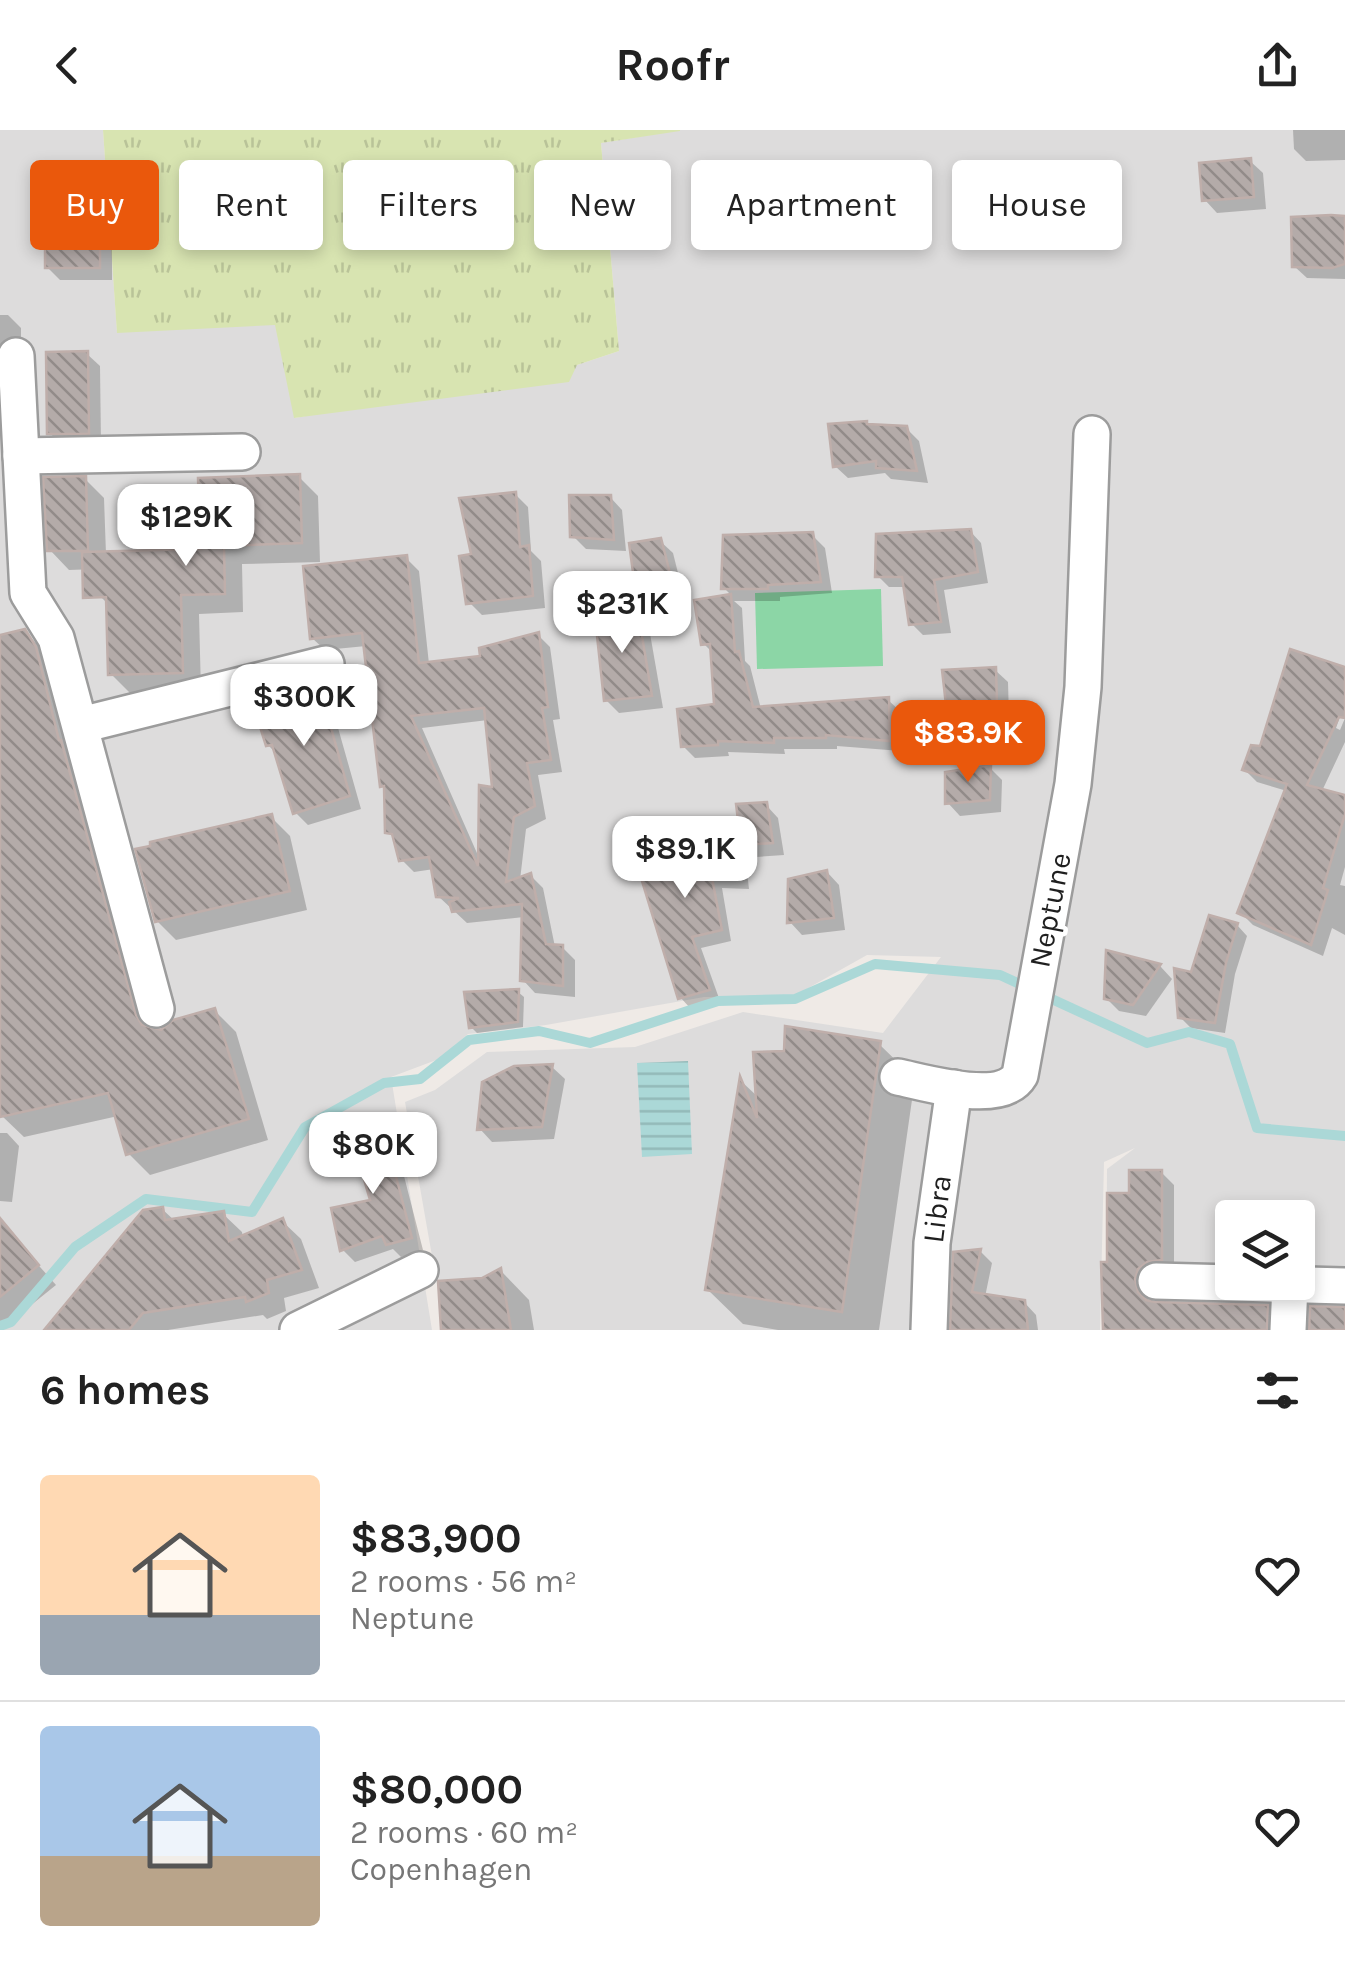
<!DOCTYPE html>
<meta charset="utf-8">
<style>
body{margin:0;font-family:Karla,sans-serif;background:#f2f2f2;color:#222;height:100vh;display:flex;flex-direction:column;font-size:38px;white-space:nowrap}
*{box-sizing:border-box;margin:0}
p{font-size:32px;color:#767676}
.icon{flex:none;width:55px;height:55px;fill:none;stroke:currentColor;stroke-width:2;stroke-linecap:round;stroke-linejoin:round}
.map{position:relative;height:1200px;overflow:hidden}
.sheet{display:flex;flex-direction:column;background:#fff;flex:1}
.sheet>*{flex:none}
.banner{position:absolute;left:30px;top:30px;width:1285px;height:90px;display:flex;gap:20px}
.tools{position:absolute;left:1215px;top:1070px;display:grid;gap:20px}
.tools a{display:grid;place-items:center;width:100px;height:100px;border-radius:10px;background:#fff;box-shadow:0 5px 15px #0003;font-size:50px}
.price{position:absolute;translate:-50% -85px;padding:0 22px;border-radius:20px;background:#fff;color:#222;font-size:32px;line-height:65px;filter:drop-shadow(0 2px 5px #0008)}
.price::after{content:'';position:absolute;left:50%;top:60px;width:30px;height:22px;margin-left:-15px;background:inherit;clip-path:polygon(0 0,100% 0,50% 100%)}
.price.on{background:#ea580c;color:#fff}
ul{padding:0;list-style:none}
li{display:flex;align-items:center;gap:30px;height:250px;padding:0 40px}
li+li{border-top:2px solid #e0e0e0}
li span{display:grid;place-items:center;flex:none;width:280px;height:200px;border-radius:10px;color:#555}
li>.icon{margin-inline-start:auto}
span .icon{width:120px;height:120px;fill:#fffc;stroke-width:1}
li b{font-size:42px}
h2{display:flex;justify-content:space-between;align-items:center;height:120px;padding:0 40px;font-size:42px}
.pill{padding:0 35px;border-radius:10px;background:#fff;box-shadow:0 5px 15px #0003;font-size:35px;line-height:90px}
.pill.on{background:#ea580c;color:#fff}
header{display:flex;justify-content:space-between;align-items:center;height:130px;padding:0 40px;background:#fff;font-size:45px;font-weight:700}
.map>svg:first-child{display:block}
.residential{fill:#dddcdc;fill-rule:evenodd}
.grass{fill:url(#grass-tufts)}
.pitch{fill:#8cd6a6}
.water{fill:url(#water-rules)}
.shadow{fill:#0003;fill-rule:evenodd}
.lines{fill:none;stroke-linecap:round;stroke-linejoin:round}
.stream{stroke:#abd8d7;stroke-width:10}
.building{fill:url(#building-back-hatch);stroke:#bfaeaa;stroke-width:2.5;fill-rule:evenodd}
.street-casing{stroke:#9c9c9c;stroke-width:40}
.street{stroke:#fff;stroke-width:35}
.labels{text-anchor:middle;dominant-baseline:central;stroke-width:9;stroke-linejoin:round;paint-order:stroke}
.street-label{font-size:30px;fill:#1f1f1f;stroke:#fff}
</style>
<header><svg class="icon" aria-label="back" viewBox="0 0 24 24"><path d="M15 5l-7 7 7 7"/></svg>Roofr<svg class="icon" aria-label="share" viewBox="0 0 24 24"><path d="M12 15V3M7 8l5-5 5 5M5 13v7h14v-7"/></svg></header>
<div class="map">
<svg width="1345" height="1200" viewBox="0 0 1345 1200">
<defs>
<pattern id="grass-tufts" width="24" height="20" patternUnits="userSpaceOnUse" patternTransform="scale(2.5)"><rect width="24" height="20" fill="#d8e4b1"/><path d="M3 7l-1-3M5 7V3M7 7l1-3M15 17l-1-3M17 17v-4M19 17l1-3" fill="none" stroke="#b9c398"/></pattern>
<pattern id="water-rules" width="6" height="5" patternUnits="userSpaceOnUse" patternTransform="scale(2.5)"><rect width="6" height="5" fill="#abd8d7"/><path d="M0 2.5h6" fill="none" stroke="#93b9b8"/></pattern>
<pattern id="building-back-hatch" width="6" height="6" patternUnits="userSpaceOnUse" patternTransform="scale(2.5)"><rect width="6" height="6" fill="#b4aba9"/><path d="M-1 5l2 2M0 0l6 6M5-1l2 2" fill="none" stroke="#928b89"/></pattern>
</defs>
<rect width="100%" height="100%" fill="#efeae6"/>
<path class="residential" d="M 0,0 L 103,0 L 117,202 L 276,194 L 295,288 L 577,235 L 619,221 L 601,13 L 680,0 L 1345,0 L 1345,1200 L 1106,1200 L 1107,1039 L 1135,1018 L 1104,1032 L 1100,1200 L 445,1200 L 405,972 L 435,960 L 487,922 L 635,917 L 743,882 L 883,903 L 941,827 L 867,825 L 794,866 L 704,867 L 546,895 L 468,904 L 439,929 L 391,947 L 432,1200 L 0,1200 ZM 1232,1088 L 1298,1088 L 1298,1152 L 1232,1152 Z"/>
<path class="grass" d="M 103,0 L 680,0 L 680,1 L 601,13 L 619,221 L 577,235 L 569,252 L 294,288 L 275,195 L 117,203 Z"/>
<path class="pitch" d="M 881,459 L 883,536 L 757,539 L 755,463 Z"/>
<path class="water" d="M 688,931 L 692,1024 L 642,1027 L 637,933 Z"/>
<g class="shadow">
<path d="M 1293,0 L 1345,0 L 1345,30 L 1306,31 L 1294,19 Z"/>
<path d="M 1250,31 L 1263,43 L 1266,79 L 1217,83 L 1205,70 Z"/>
<path d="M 99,70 L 112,83 L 112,150 L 60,150 L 47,137 Z"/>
<path d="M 1345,89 L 1345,149 L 1307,148 L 1294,136 Z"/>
<path d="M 0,185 L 8,185 L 21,198 L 21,219 L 0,243 Z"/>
<path d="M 87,224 L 100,236 L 101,315 L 62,316 L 50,303 Z"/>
<path d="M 869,297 L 906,298 L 919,311 L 928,353 L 891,349 L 885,343 L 848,348 L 835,336 Z"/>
<path d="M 299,347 L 318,366 L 320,432 L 242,434 L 243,482 L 199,484 L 201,562 L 130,563 L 111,544 L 109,475 L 100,466 L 97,439 L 69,440 L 50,420 L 85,349 L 104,368 L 106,424 L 203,421 Z"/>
<path d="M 515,364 L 528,377 L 531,421 L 541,431 L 545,478 L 482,485 L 469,472 L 474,426 Z"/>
<path d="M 610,367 L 622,380 L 626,421 L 586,419 L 573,406 Z"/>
<path d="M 970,401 L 981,413 L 988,453 L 944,460 L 951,503 L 923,505 L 912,494 L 906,457 L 889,457 L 878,446 Z"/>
<path d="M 812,405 L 825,418 L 832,463 L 780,467 L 780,471 L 734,471 L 742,478 L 745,531 L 750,536 L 761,579 L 888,570 L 900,581 L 901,621 L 837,616 L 837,619 L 784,619 L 785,624 L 728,622 L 729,626 L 695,628 L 683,616 L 716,577 L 713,523 L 704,514 L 697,472 L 732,466 L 724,458 Z"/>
<path d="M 660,411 L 673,423 L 682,459 L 649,462 L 636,449 Z"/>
<path d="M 406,428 L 419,441 L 429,534 L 483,528 L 538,505 L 550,517 L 560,589 L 553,590 L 562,642 L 538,645 L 546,689 L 526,699 L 520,750 L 531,746 L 543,758 L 555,817 L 562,817 L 575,830 L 575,867 L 535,863 L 523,850 L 524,787 L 467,793 L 438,766 L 434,739 L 414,742 L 401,729 L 396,710 L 388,702 L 387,660 L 382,656 L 366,516 L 325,520 L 312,508 ZM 488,590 L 495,660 L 480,730 L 422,598 Z"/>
<path d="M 636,479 L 648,492 L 663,578 L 619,583 L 606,570 Z"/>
<path d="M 25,502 L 46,523 L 82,634 L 154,900 L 161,902 L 215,881 L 236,902 L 268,1010 L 150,1045 L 129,1024 L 118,986 L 24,1007 L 2,986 L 0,507 Z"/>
<path d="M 995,540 L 1008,552 L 1009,587 L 961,587 L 948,574 Z"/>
<path d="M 1345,540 L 1345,573 L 1336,598 L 1340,600 L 1345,588 L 1345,612 L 1322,661 L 1345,668 L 1345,737 L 1340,755 L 1345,756 L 1345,805 L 1332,798 L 1323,826 L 1253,795 L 1240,782 L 1287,661 L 1257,652 L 1245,640 L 1262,619 Z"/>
<path d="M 319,560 L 331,573 L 361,679 L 308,695 L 295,682 L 278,625 L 268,615 Z"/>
<path d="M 990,638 L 1002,650 L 1001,682 L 960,686 L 948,673 Z"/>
<path d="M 766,675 L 778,688 L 784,725 L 756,727 L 743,714 Z"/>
<path d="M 271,687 L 290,706 L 307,780 L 176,810 L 157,791 Z"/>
<path d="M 665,709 L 674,718 L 734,714 L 745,725 L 749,759 L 722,758 L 731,811 L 701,818 L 720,871 L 691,879 L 680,867 Z"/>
<path d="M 827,742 L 839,755 L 845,800 L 802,805 L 790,792 Z"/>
<path d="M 1237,795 L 1247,806 L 1235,844 L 1225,903 L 1191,898 L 1180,887 L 1193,845 Z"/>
<path d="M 1109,823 L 1160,836 L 1172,849 L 1146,886 L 1119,881 L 1106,868 Z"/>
<path d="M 518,862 L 524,867 L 523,897 L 477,903 L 471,897 Z"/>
<path d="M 879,914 L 915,949 L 879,1200 L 778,1200 L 743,1194 L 707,1159 L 741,951 L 758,967 Z"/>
<path d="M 552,937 L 565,949 L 554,1009 L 492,1012 L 480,999 Z"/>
<path d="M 382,998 L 395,1011 L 423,1120 L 401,1127 L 393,1119 L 355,1132 L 342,1119 L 373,1072 Z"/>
<path d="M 0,1003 L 7,1003 L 19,1016 L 12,1072 L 0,1071 Z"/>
<path d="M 1161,1042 L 1174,1055 L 1174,1142 L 1146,1164 L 1149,1173 L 1267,1178 L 1279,1190 L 1280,1200 L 1106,1200 L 1109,1134 L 1132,1065 Z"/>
<path d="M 162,1079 L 175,1091 L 223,1084 L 242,1102 L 243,1108 L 282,1091 L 301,1109 L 319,1158 L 284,1168 L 286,1181 L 267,1189 L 263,1185 L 168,1200 L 59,1200 Z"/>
<path d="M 2,1094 L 56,1155 L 0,1200 L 0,1095 Z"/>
<path d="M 980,1121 L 992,1133 L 985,1167 L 1024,1172 L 1036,1185 L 1038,1200 L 953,1200 Z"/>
<path d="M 501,1141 L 529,1170 L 534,1200 L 444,1200 L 483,1151 Z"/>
</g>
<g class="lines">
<path class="stream" d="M 0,1196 L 11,1192 L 75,1117 L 146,1069 L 252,1082 L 305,997 L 384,953 L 420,949 L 469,910 L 539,901 L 590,913 L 718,871 L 795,869 L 875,834 L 1000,845 L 1147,913 L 1189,902 L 1230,914 L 1257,998 L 1345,1006"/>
</g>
<g class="building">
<path d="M 1251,28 L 1254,67 L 1202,71 L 1199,33 Z"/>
<rect x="45" y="68" width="55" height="70"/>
<path d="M 1331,85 L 1345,86 L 1345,134 L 1332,138 L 1292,137 L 1291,87 Z"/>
<path d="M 88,221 L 89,304 L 47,304 L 46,222 Z"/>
<path d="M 867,291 L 867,294 L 907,296 L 917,341 L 876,338 L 876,331 L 833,337 L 828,294 Z"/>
<path d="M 300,344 L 302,413 L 224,416 L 225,464 L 181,465 L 183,543 L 108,545 L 106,467 L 83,468 L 82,422 L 200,419 L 198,348 Z"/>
<path d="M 86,346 L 88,421 L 47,421 L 43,347 Z"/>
<path d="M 516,362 L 520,417 L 529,415 L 533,466 L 466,474 L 459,426 L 471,424 L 459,368 Z"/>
<path d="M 569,365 L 611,365 L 614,410 L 570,407 Z"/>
<path d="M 971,399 L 978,442 L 934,450 L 941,492 L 909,495 L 902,447 L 875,447 L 876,404 Z"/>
<path d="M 813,402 L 821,452 L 768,455 L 768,459 L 721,459 L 723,405 Z"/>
<path d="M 661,408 L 671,447 L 634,450 L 629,413 Z"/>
<path d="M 407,425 L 419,533 L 480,526 L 479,518 L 539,502 L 548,577 L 542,578 L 551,630 L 527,633 L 535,676 L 514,687 L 506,752 L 531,743 L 546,814 L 563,815 L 563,856 L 520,851 L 522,774 L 452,782 L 449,772 L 459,768 L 436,767 L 429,727 L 399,731 L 392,704 L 385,703 L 384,656 L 380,657 L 362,503 L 310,509 L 303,436 ZM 484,578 L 492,657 L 479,655 L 478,736 L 411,586 Z"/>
<path d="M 731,464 L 735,522 L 739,521 L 753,577 L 889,567 L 890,611 L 826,605 L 826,608 L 774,608 L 774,613 L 718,611 L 718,615 L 681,617 L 677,579 L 714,574 L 710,514 L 701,515 L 694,470 Z"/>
<path d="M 637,476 L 652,566 L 604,571 L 595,487 Z"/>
<path d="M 25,499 L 36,517 L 59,610 L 61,610 L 136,885 L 142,895 L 161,900 L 173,890 L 215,878 L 249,989 L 126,1025 L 108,963 L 0,987 L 0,505 Z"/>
<path d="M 1290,519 L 1345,537 L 1345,588 L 1339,587 L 1307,655 L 1345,665 L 1345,684 L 1323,758 L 1328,760 L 1311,815 L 1237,783 L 1287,654 L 1242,640 L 1251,615 L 1260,616 Z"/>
<path d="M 996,537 L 997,575 L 946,575 L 942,540 Z"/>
<path d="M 320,558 L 350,666 L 293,684 L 272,615 L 266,616 L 253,574 Z"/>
<path d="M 991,635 L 990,670 L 945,674 L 945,642 Z"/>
<path d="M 767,672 L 773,713 L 741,715 L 736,674 Z"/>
<path d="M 272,684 L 290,761 L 155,792 L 135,719 L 150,716 L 150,712 Z"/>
<path d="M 641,703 L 666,707 L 667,715 L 735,711 L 740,749 L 712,748 L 722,800 L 692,807 L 710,860 L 678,869 L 642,751 Z"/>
<path d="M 827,740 L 834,788 L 787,793 L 788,749 Z"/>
<path d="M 1209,785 L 1238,793 L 1226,833 L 1215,893 L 1178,888 L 1174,838 L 1191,842 Z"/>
<path d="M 1106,820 L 1161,834 L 1133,875 L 1104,869 Z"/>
<path d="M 519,859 L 518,892 L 469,898 L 464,862 Z"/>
<path d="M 785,896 L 881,911 L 842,1182 L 705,1160 L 740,946 L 757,988 L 753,922 L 784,921 Z"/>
<path d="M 553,934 L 542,997 L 477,1000 L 482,952 L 514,936 Z"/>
<path d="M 383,996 L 412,1108 L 386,1115 L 382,1106 L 340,1121 L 331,1078 L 370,1070 L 350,1002 Z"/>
<path d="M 1129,1040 L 1162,1040 L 1162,1130 L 1147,1132 L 1138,1139 L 1135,1149 L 1138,1162 L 1146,1170 L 1155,1172 L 1268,1175 L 1267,1200 L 1103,1200 L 1101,1132 L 1107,1132 L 1107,1063 L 1129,1063 Z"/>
<path d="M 163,1077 L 165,1090 L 224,1081 L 229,1111 L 283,1088 L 302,1140 L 267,1150 L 269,1163 L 246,1172 L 245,1167 L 143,1183 L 129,1200 L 44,1200 L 143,1080 Z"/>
<path d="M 0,1088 L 39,1135 L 0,1167 Z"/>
<path d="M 981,1119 L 972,1162 L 1025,1170 L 1028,1200 L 950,1200 L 953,1122 Z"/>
<path d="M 501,1138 L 511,1200 L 441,1200 L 438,1151 L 482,1148 Z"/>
<path d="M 1310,1176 L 1345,1177 L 1345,1200 L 1309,1200 Z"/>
</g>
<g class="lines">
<g class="street-casing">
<g id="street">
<path d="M 16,226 L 28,463 L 56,508 L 156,879"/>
<path d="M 21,326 L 242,322"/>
<path d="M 81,595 L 326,534"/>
<path d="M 898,947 C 927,953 1002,976 1020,945 L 1073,654 L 1083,557 L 1092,304"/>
<path d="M 1156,1151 L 1345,1156"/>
<path d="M 298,1200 L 420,1140"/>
<path d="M 929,1200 L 932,1113 L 954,958"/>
<path d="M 1288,1200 L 1290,1154"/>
</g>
</g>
<use href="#street" class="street"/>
</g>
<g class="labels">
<g class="street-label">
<text transform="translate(1050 780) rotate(-79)">Neptune</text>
<text transform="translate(937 1079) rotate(-83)">Libra</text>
</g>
</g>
</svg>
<div class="tools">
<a><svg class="icon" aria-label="layers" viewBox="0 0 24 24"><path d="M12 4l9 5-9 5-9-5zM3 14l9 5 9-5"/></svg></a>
</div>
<b class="price" style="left:186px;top:439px">$129K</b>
<b class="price" style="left:622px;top:526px">$231K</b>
<b class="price" style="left:304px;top:619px">$300K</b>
<b class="price on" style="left:968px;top:655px">$83.9K</b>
<b class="price" style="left:685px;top:771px">$89.1K</b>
<b class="price" style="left:373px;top:1067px">$80K</b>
<div class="banner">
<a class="pill on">Buy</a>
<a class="pill">Rent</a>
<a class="pill">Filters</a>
<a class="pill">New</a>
<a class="pill">Apartment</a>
<a class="pill">House</a>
</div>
</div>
<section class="sheet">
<h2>6 homes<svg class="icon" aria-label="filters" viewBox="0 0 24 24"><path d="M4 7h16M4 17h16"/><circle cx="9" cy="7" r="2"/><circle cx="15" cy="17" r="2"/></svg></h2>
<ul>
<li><span style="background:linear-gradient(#ffd9b3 70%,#9aa5b1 0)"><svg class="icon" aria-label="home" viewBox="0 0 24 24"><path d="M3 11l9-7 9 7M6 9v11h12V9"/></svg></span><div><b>$83,900</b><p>2 rooms · 56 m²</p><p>Neptune</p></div><svg class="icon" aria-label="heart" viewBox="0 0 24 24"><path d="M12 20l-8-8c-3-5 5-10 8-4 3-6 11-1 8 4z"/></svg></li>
<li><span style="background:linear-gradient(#a9c7e8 65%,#b9a48a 0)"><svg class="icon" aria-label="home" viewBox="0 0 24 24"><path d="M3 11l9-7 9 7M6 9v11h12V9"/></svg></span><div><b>$80,000</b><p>2 rooms · 60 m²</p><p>Copenhagen</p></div><svg class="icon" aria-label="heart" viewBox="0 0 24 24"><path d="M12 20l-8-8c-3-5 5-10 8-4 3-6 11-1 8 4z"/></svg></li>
</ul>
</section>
